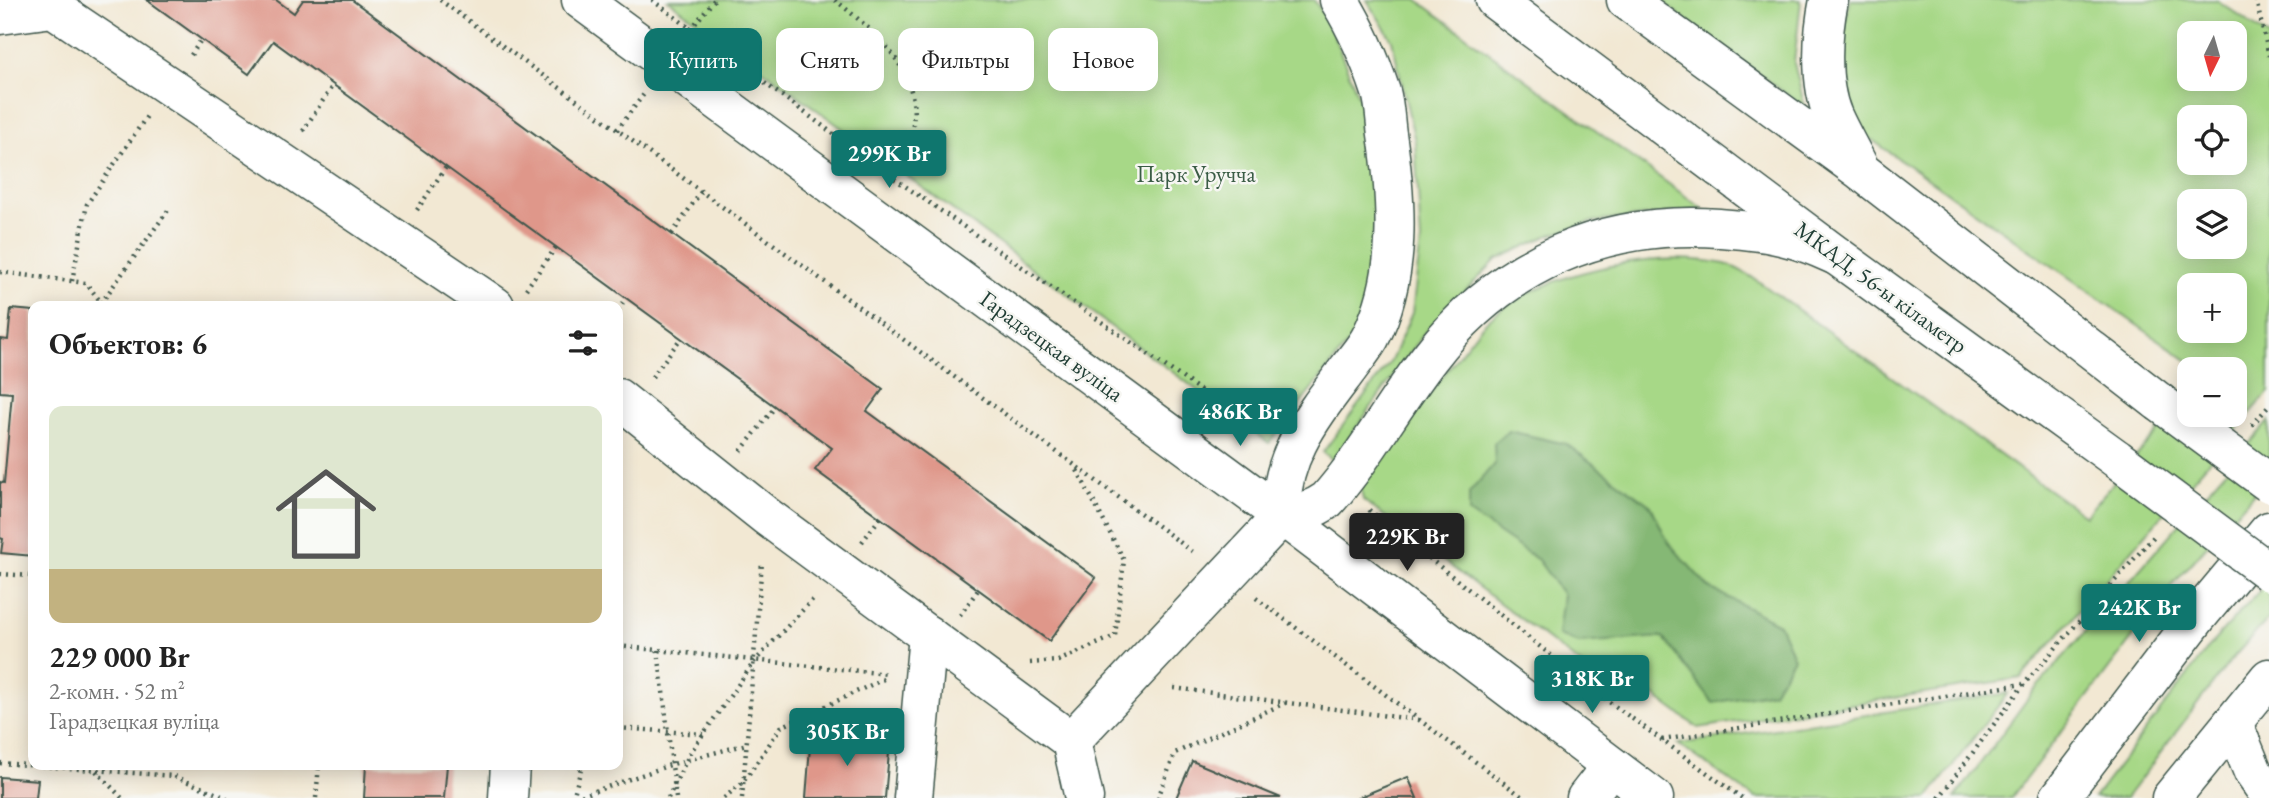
<!DOCTYPE html>
<html lang="ru">
<meta charset="utf-8">
<style>
body{margin:0;font-family:"EB Garamond",serif;background:#f6f6f6;color:#222;height:100vh;display:flex;flex-direction:column;font-size:26px;white-space:nowrap}
*{box-sizing:border-box;margin:0}
p{font-size:23px;color:#767676}
.icon{flex:none;width:38px;height:38px;fill:none;stroke:currentColor;stroke-width:2;stroke-linecap:round;stroke-linejoin:round}
.map{position:relative;flex:1;overflow:hidden}
.drawer{position:absolute;left:28px;top:301px;width:595px;height:469px;display:flex;flex-direction:column;background:#fff;border-radius:14px;box-shadow:0 4px 18px #0003}
.drawer>*{flex:none}
.top-card{position:absolute;left:644px;top:28px;width:665px;height:63px;display:flex;gap:14px}
.needle{width:46px;rotate:185deg}
.tools{position:absolute;left:2177px;top:21px;display:grid;gap:14px}
.tools a{display:grid;place-items:center;width:70px;height:70px;border-radius:14px;background:#fff;box-shadow:0 4px 18px #0003;font-size:35px}
.price{position:absolute;translate:-50% -60px;padding:0 16px;border-radius:7px;background:#0f766e;color:#fff;font-size:23px;line-height:46px;filter:drop-shadow(0 2px 4px #0008)}
.price::after{content:'';position:absolute;left:50%;top:42px;width:21px;height:16px;margin-left:-10px;background:inherit;clip-path:polygon(0 0,100% 0,50% 100%)}
.price.active{background:#222;color:#fff}
ul{padding:0;list-style:none}
li{display:grid;align-content:center;gap:14px;height:371px;padding:0 21px}
li+li{border-top:2px solid #e0e0e0}
li span{display:grid;place-items:center;height:217px;border-radius:14px;color:#555}
li>.icon{margin-inline-start:auto}
span .icon{width:126px;height:126px;fill:#fffc;stroke-width:1}
li b{font-size:30px}
h2{display:flex;justify-content:space-between;align-items:center;height:84px;padding:0 21px;font-size:30px}
.tag{padding:0 24px;border-radius:14px;background:#fff;box-shadow:0 4px 18px #0003;font-size:24px;line-height:63px}
.tag.active{background:#0f766e;color:#fff}
.map>svg:first-child{display:block}
.green{fill:#a7d887;stroke:#638a5e;stroke-width:2;fill-rule:evenodd}
.forest{fill:#85b874;stroke:#527a54;stroke-width:2}
.building{fill:#df978a}
.lines{fill:none;stroke-linecap:round;stroke-linejoin:round}
.minor-casing{stroke:#3f574c;stroke-width:41}
.major-casing{stroke:#3f574c;stroke-width:41}
.highway-casing{stroke:#3f574c;stroke-width:41}
.path{stroke:#3f574c;stroke-width:4.5;stroke-dasharray:2 5;stroke-linecap:butt}
.minor{stroke:#fff;stroke-width:38}
.major{stroke:#fff;stroke-width:38}
.highway{stroke:#fff;stroke-width:38}
.highway-bridge-casing{stroke:#3f574c;stroke-width:41;stroke-linecap:butt}
.highway-bridge{stroke:#fff;stroke-width:38}
.labels{text-anchor:middle;dominant-baseline:central;stroke-width:5;stroke-linejoin:round;paint-order:stroke}
.park-label{font-size:23px;fill:#3a5c45;stroke:#f6f6f2}
.street-label{font-size:23px;fill:#1f3d34;stroke:#f6f6f2}
</style>
<div class="map">
<svg width="2269" height="798" viewBox="0 0 2269 798">
<rect width="100%" height="100%" fill="#f6f6f2"/>
<filter id="ink" filterUnits="userSpaceOnUse"><feTurbulence type="fractalNoise" baseFrequency=".0143" numOctaves="2"/><feDisplacementMap in="SourceGraphic" scale="14" xChannelSelector="R" yChannelSelector="G"/><feConvolveMatrix kernelMatrix="1 2 1 2 8 2 1 2 1" color-interpolation-filters="sRGB"/></filter>
<filter id="wash" filterUnits="userSpaceOnUse"><feTurbulence type="fractalNoise" baseFrequency=".00686" numOctaves="4" result="noise"/><feDisplacementMap in="SourceGraphic" scale="28" xChannelSelector="R" yChannelSelector="G"/><feGaussianBlur stdDeviation="1.57" result="paint"/><feColorMatrix in="noise" values="0 0 0 0 0 0 0 0 0 0 0 0 0 0 0 0 0 1.4 0 .05"/><feComposite in="paint" operator="in"/></filter>
<g filter="url(#wash)">
<rect width="100%" height="100%" fill="#f2e8d3"/>
<g class="green">
<path d="M 668,0 L 1314,0 L 1327,19 L 1361,103 L 1375,190 L 1374,270 L 1354,336 L 1269,443 Z"/>
<path d="M 1367,0 L 1417,0 L 1703,209 L 1592,222 L 1547,236 L 1496,260 L 1426,331 L 1333,460 L 1323,452 L 1391,361 L 1412,313 L 1421,241 L 1415,141 L 1392,40 Z"/>
<path d="M 1659,0 L 1801,0 L 1794,63 L 1805,108 Z"/>
<path d="M 1850,0 L 2217,0 L 2269,37 L 2269,392 L 2021,678 L 1698,728 L 1632,679 L 1615,690 L 1363,500 L 1361,490 L 1364,478 L 1480,328 C 1487,321 1495,313 1504,307 C 1561,269 1658,250 1725,264 C 1737,267 1748,275 1758,281 L 2085,516 L 2189,395 L 2189,415 L 2235,415 L 2235,369 L 2200,369 L 1865,135 C 1860,126 1853,115 1850,105 C 1840,71 1842,35 1850,0 ZM 2189,33 L 2235,33 L 2235,79 L 2189,79 ZM 2189,117 L 2235,117 L 2235,163 L 2189,163 ZM 2189,201 L 2235,201 L 2235,247 L 2189,247 ZM 2189,285 L 2235,285 L 2235,331 L 2189,331 Z"/>
<path d="M 2269,421 L 2269,476 L 2174,583 L 2011,798 L 1955,798 L 2031,694 Z"/>
<path d="M 2269,580 L 2269,618 L 2231,660 L 2126,798 L 2094,798 L 2212,643 Z"/>
<path d="M 2008,693 L 1928,798 L 1755,798 L 1678,744 Z"/>
</g>
<path class="forest" d="M 1509,431 L 1566,444 L 1651,506 L 1668,542 L 1708,587 L 1779,624 L 1794,658 L 1773,692 L 1713,703 L 1663,637 L 1579,643 L 1558,635 L 1563,595 L 1538,560 L 1469,513 L 1469,493 L 1495,463 L 1494,443 Z"/>
<g id="blocks">
<g class="building">
<path d="M 147,0 L 276,0 L 294,13 L 303,0 L 352,0 L 883,389 L 867,411 L 1096,578 L 1049,641 L 815,470 L 832,448 L 273,41 L 249,74 Z"/>
<path d="M 11,309 L 33,311 L 33,556 L 1,553 L 3,539 L 0,538 L 0,482 L 4,483 L 12,393 L 0,392 L 0,339 L 8,340 Z"/>
<path d="M 811,734 L 890,741 L 885,798 L 806,798 Z"/>
<path d="M 1192,761 L 1281,798 L 1176,798 Z"/>
<path d="M 366,765 L 447,765 L 444,798 L 364,798 Z"/>
<path d="M 0,777 L 38,780 L 36,798 L 0,798 Z"/>
<path d="M 1408,777 L 1417,798 L 1357,798 Z"/>
</g>
</g>
</g>
<g filter="url(#ink)">
<use href="#blocks" fill-opacity="0" stroke="#3f574c" stroke-width="2"/>
<g class="lines">
<g class="minor-casing">
<g id="minor">
<path d="M 581,0 L 1282,516 L 1654,798"/>
<path d="M 0,15 L 53,8 L 495,306"/>
<path d="M 618,398 L 766,516 L 1071,741 L 1084,798"/>
<path d="M 2233,723 L 2253,772 L 2269,795"/>
<path d="M 1071,741 L 1282,516"/>
<path d="M 508,798 L 510,765"/>
<path d="M 913,798 L 928,635"/>
<path d="M 1586,798 L 1611,766"/>
</g>
</g>
<g class="major-casing">
<g id="major">
<path d="M 2059,798 L 2198,616 L 2269,531"/>
<path d="M 2171,798 L 2269,678"/>
</g>
</g>
<g class="highway-casing">
<g id="highway">
<path d="M 1339,0 C 1357,29 1370,59 1381,92 C 1385,105 1385,121 1387,134 C 1397,201 1402,277 1370,338 C 1364,349 1355,359 1348,369 C 1315,413 1277,458 1282,516 C 1300,514 1313,510 1327,500 C 1366,456 1394,403 1430,357 C 1501,264 1603,220 1719,228 C 1743,230 1769,232 1793,239 C 1808,243 1823,250 1837,256"/>
<path d="M 1495,0 L 1837,256 L 2117,459"/>
<path d="M 1626,0 L 1861,171 L 2159,402"/>
<path d="M 1829,0 C 1822,34 1819,83 1833,116 C 1840,132 1850,149 1858,165"/>
</g>
</g>
<g class="path">
<path d="M 440,0 L 1196,554"/>
<path d="M 652,0 L 892,177 L 1262,433"/>
<path d="M 835,0 C 883,38 932,80 907,148 C 904,158 897,168 892,177"/>
<path d="M 2256,0 L 2269,56"/>
<path d="M 691,29 L 714,0"/>
<path d="M 191,55 L 201,40"/>
<path d="M 617,130 L 644,94"/>
<path d="M 303,131 L 333,85"/>
<path d="M 417,210 L 446,167"/>
<path d="M 672,234 L 701,192"/>
<path d="M 0,272 L 86,283 L 104,306"/>
<path d="M 72,281 L 87,204 L 147,116"/>
<path d="M 526,289 L 556,247"/>
<path d="M 101,303 L 169,209"/>
<path d="M 618,310 L 626,298"/>
<path d="M 652,377 L 681,338"/>
<path d="M 2252,425 L 2269,406"/>
<path d="M 741,451 L 775,407"/>
<path d="M 1369,510 L 1612,704 L 1742,798"/>
<path d="M 862,542 L 880,518"/>
<path d="M 0,574 L 33,576"/>
<path d="M 1256,598 L 1524,798"/>
<path d="M 960,615 L 978,590"/>
<path d="M 618,646 L 888,674"/>
<path d="M 658,650 L 676,798"/>
<path d="M 1030,663 L 1058,661 L 1115,636 L 1124,560 L 1076,468"/>
<path d="M 1174,688 L 1419,720"/>
<path d="M 618,728 L 703,734"/>
<path d="M 1662,740 L 2023,684"/>
<path d="M 0,763 L 174,776 L 227,798"/>
<path d="M 96,771 L 122,798"/>
<path d="M 316,798 L 319,765"/>
<path d="M 573,798 L 582,765"/>
<path d="M 575,798 L 673,764 L 747,744"/>
<path d="M 668,798 L 690,753 L 754,662 L 813,599"/>
<path d="M 724,798 L 744,781 L 781,727 L 888,677"/>
<path d="M 742,798 L 762,562"/>
<path d="M 1158,798 L 1175,753 L 1285,703"/>
<path d="M 1939,798 L 2024,684 L 2156,534"/>
</g>
<use href="#minor" class="minor"/>
<use href="#major" class="major"/>
<use href="#highway" class="highway"/>
<g class="highway-bridge-casing">
<g id="highway-bridge">
<path d="M 2159,402 L 2269,483"/>
<path d="M 2117,459 L 2269,572"/>
</g>
</g>
<use href="#highway-bridge" class="highway-bridge"/>
</g>
</g>
<g class="labels">
<g class="park-label">
<text x="1196" y="174">Парк Уручча</text>
</g>
<g class="street-label">
<text transform="translate(1881 287) rotate(36)">МКАД, 56-ы кіламетр</text>
<text transform="translate(1052 346) rotate(36)">Гарадзецкая вуліца</text>
</g>
</g>
</svg>
<div class="tools">
<a><svg class="needle" viewBox="-14 -14 28 28"><path d="M0-13l5 13h-10z" fill="#e53935"/><path d="M0 13l5-13h-10z" fill="#767676"/></svg></a>
<a><svg class="icon" aria-label="locate" viewBox="0 0 24 24"><circle cx="12" cy="12" r="6"/><path d="M12 2v4M12 18v4M2 12h4M18 12h4"/></svg></a>
<a><svg class="icon" aria-label="layers" viewBox="0 0 24 24"><path d="M12 4l9 5-9 5-9-5zM3 14l9 5 9-5"/></svg></a>
<a>+</a>
<a>−</a>
</div>
<b class="price" style="left:889px;top:190px">299K Br</b>
<b class="price" style="left:1240px;top:448px">486K Br</b>
<b class="price active" style="left:1407px;top:573px">229K Br</b>
<b class="price" style="left:2139px;top:644px">242K Br</b>
<b class="price" style="left:1592px;top:715px">318K Br</b>
<b class="price" style="left:847px;top:768px">305K Br</b>
<div class="top-card">
<a class="tag active">Купить</a>
<a class="tag">Снять</a>
<a class="tag">Фильтры</a>
<a class="tag">Новое</a>
</div>
<section class="drawer">
<h2>Объектов: 6<svg class="icon" aria-label="filters" viewBox="0 0 24 24"><path d="M4 7h16M4 17h16"/><circle cx="9" cy="7" r="2"/><circle cx="15" cy="17" r="2"/></svg></h2>
<ul>
<li><span style="background:linear-gradient(#dfe7d0 75%,#c2b280 0)"><svg class="icon" aria-label="home" viewBox="0 0 24 24"><path d="M3 11l9-7 9 7M6 9v11h12V9"/></svg></span><div><b>229 000 Br</b><p>2-комн. · 52 m²</p><p>Гарадзецкая вуліца</p></div></li>
</ul>
</section>
</div>
